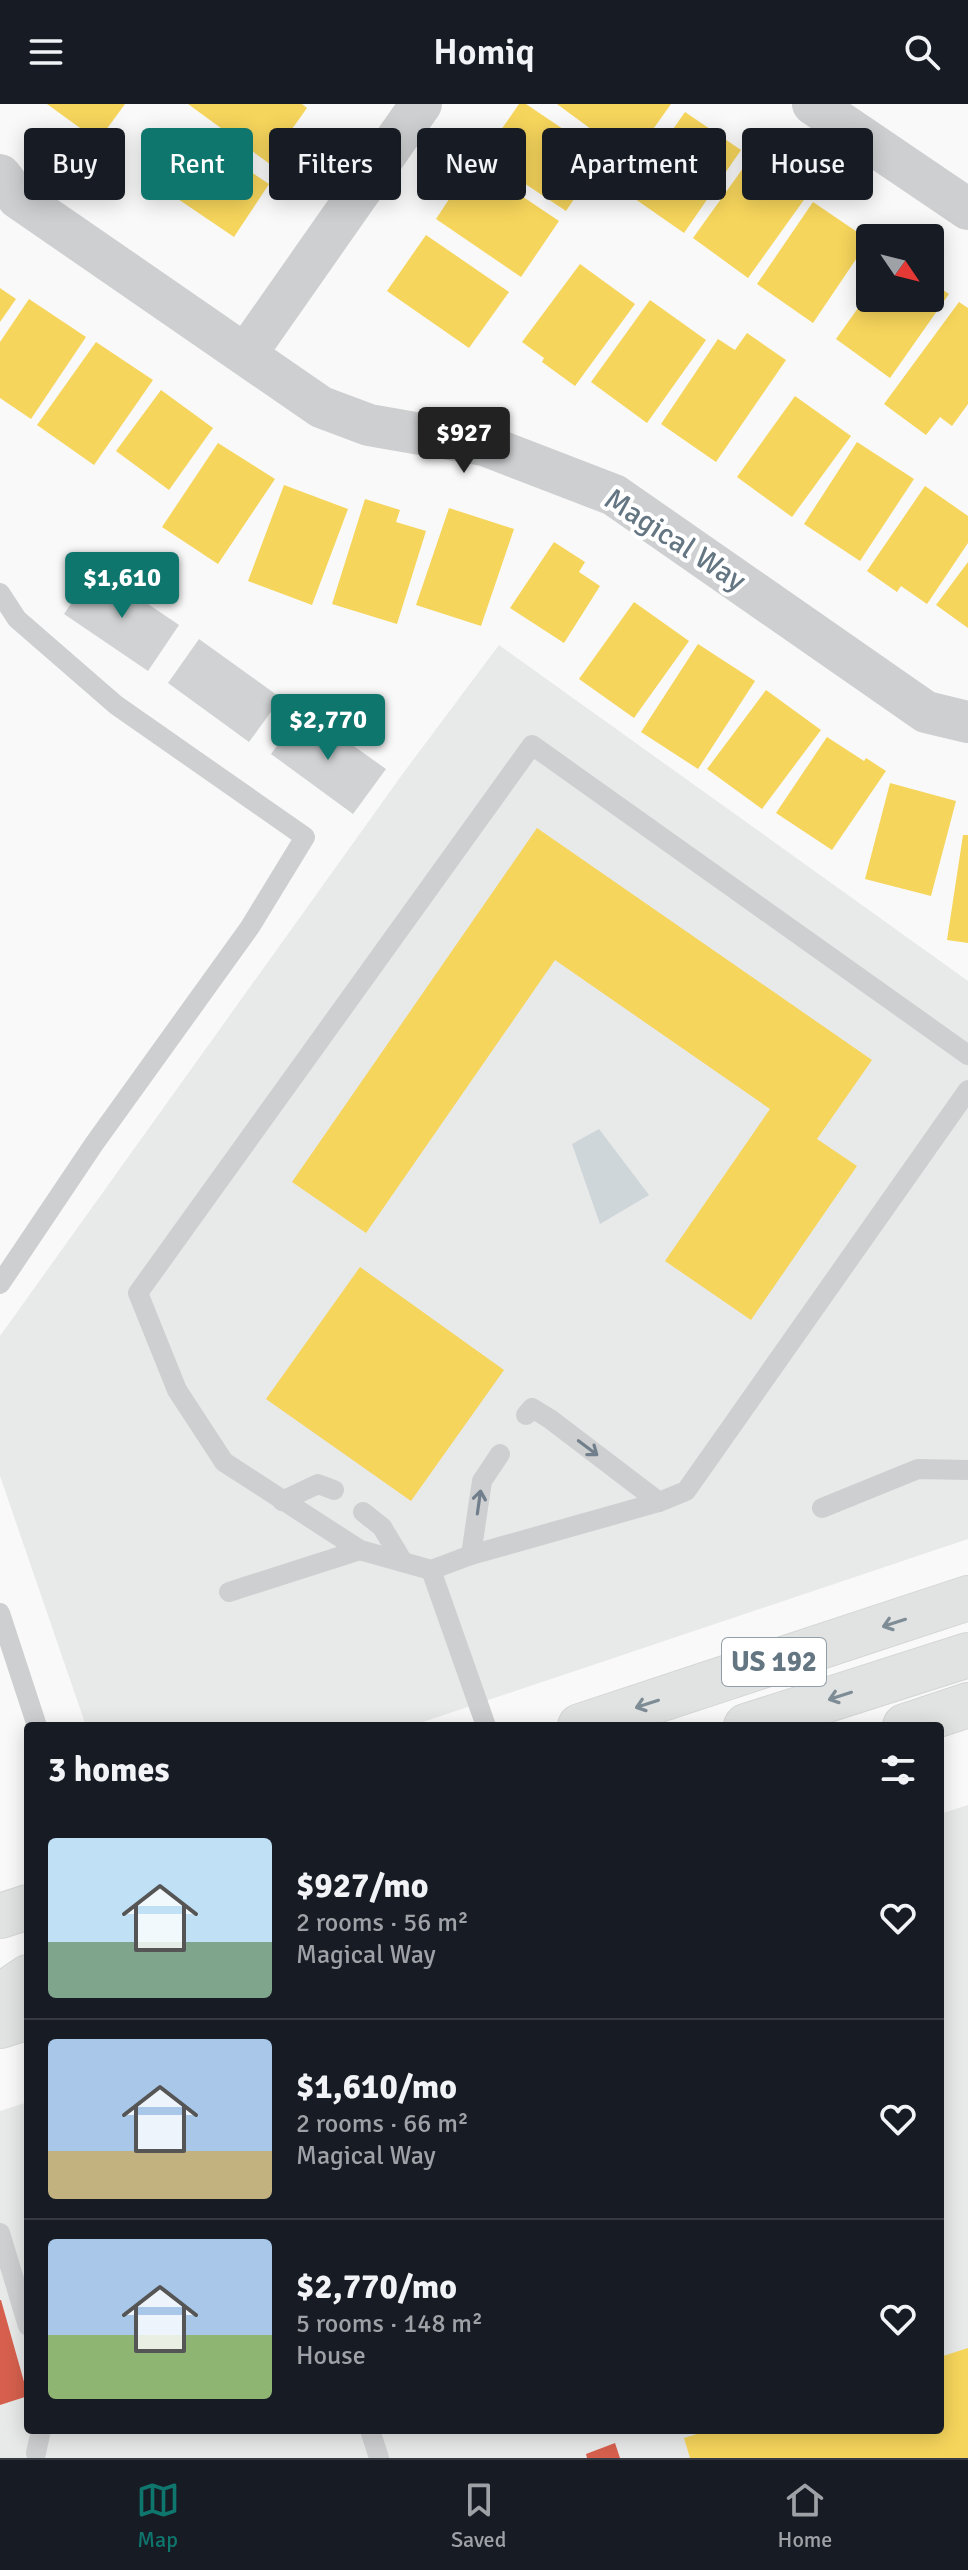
<!DOCTYPE html>
<meta charset="utf-8">
<style>
body{margin:0;font-family:Signika,sans-serif;background:#20242c;color:#f1f3f6;height:100vh;display:flex;flex-direction:column;font-size:30px;white-space:nowrap}
*{box-sizing:border-box;margin:0}
p{font-size:26px;color:#9ea1a6}
.icon{flex:none;width:44px;height:44px;fill:none;stroke:currentColor;stroke-width:2;stroke-linecap:round;stroke-linejoin:round}
.map{position:relative;flex:1;overflow:hidden}
.drawer{position:absolute;left:24px;top:1618px;width:920px;height:712px;display:flex;flex-direction:column;background:#171b24;border-radius:8px;box-shadow:0 4px 20px #0003}
.drawer>*{flex:none}
.top-card{position:absolute;left:24px;top:24px;width:920px;height:72px;display:flex;gap:16px}
.needle{width:52px;rotate:125deg}
.buttons{position:absolute;left:856px;top:120px;display:grid;gap:16px}
.buttons a{display:grid;place-items:center;width:88px;height:88px;border-radius:8px;background:#171b24;box-shadow:0 4px 20px #0003;font-size:40px}
.price{position:absolute;translate:-50% -68px;padding:0 18px;border-radius:8px;background:#0f766e;color:#fff;font-size:26px;line-height:52px;filter:drop-shadow(0 2px 4px #0008)}
.price::after{content:'';position:absolute;left:50%;top:48px;width:24px;height:18px;margin-left:-12px;background:inherit;clip-path:polygon(0 0,100% 0,50% 100%)}
.price.on{background:#222;color:#fff}
ul{padding:0;list-style:none}
li{display:flex;align-items:center;gap:24px;height:200px;padding:0 24px}
li+li{border-top:2px solid #363941}
li span{display:grid;place-items:center;flex:none;width:224px;height:160px;border-radius:8px;color:#555}
li>.icon{margin-inline-start:auto}
span .icon{width:96px;height:96px;fill:#fffc;stroke-width:1}
li b{font-size:34px}
h2{display:flex;justify-content:space-between;align-items:center;height:96px;padding:0 24px;font-size:34px}
.tag{padding:0 28px;border-radius:8px;background:#171b24;box-shadow:0 4px 20px #0003;font-size:28px;line-height:72px}
.tag.on{background:#0f766e;color:#fff}
header{display:flex;justify-content:space-between;align-items:center;height:104px;padding:0 24px;background:#171b24;font-size:36px;font-weight:600}
.tab-bar{display:flex;justify-content:space-around;align-items:center;height:112px;border-top:2px solid #363941;background:#171b24;font-size:22px;color:#9ea1a6}
.tab-bar a{display:grid;justify-items:center;gap:4px}
.tab-bar .on{color:#0f766e}
.map>svg:first-child{display:block}
.built{fill:#e8e9e9}
.water{fill:#ced6d9}
.homes{fill:#f6d55c}
.shops{fill:#d6604d}
.building{fill:#d0d2d3}
.lines{fill:none;stroke-linecap:round;stroke-linejoin:round}
.trunk-casing{stroke:#d5d6d6;stroke-width:46}
.service{stroke:#cecfd0;stroke-width:20}
.minor{stroke:#cecfd0;stroke-width:42}
.trunk{stroke:#e1e2e2;stroke-width:44}
.oneway{stroke:#707f8b}
.oneway2{stroke:#7e8c96}
.labels{text-anchor:middle;dominant-baseline:central;stroke-width:8;stroke-linejoin:round;paint-order:stroke}
.shield{fill:#fff;stroke:#939fa8;stroke-width:2}
.shield-label{font-size:28px;font-weight:bold;fill:#657683}
.street-label{font-size:30px;fill:#657683;stroke:#fff}
</style>
<header><svg class="icon" aria-label="menu" viewBox="0 0 24 24"><path d="M4 6h16M4 12h16M4 18h16"/></svg>Homiq<svg class="icon" aria-label="search" viewBox="0 0 24 24"><circle cx="10" cy="10" r="6"/><path d="M15 15l6 6"/></svg></header>
<div class="map">
<svg width="968" height="2354" viewBox="0 0 968 2354">
<rect width="100%" height="100%" fill="#f9f9f9"/>
<g class="built">
<path d="M 499,541 L 968,877 L 968,1435 L 411,1622 L 86,1622 L 0,1372 L 0,1232 L 404,668 Z"/>
<path d="M 968,1701 L 968,2354 L 0,2354 L 0,2007 L 28,1998 L 28,2326 L 940,2326 L 940,1710 Z"/>
</g>
<path class="water" d="M 599,1025 L 649,1091 L 600,1120 L 572,1040 Z"/>
<g class="homes">
<path d="M 47,0 L 125,0 L 98,37 Z"/>
<path d="M 188,0 L 302,0 L 307,4 L 292,25 L 302,33 L 278,66 Z"/>
<path d="M 519,0 L 526,0 L 603,52 L 566,107 L 483,52 Z"/>
<path d="M 557,0 L 671,0 L 644,38 L 627,25 L 614,42 Z"/>
<path d="M 685,8 L 741,46 L 684,129 L 628,90 Z"/>
<path d="M 200,50 L 231,71 L 239,60 L 269,80 L 234,133 L 172,91 Z"/>
<path d="M 751,53 L 806,93 L 748,174 L 693,134 Z"/>
<path d="M 480,64 L 559,117 L 521,173 L 436,115 L 457,83 L 464,87 Z"/>
<path d="M 813,98 L 869,136 L 813,219 L 757,180 Z"/>
<path d="M 426,131 L 509,188 L 469,244 L 387,187 Z"/>
<path d="M 580,160 L 635,200 L 575,282 L 542,258 L 544,254 L 522,238 Z"/>
<path d="M 930,177 L 949,190 L 890,274 L 836,235 L 870,187 L 870,194 L 930,194 Z"/>
<path d="M 0,184 L 16,195 L 0,218 Z"/>
<path d="M 29,195 L 86,233 L 31,315 L 0,294 L 0,238 Z"/>
<path d="M 650,196 L 706,236 L 647,319 L 591,278 Z"/>
<path d="M 959,198 L 968,204 L 968,300 L 952,322 L 940,313 L 926,331 L 884,300 Z"/>
<path d="M 747,229 L 786,256 L 716,358 L 661,320 L 718,235 L 735,246 Z"/>
<path d="M 96,238 L 153,276 L 94,361 L 37,321 Z"/>
<path d="M 161,286 L 213,324 L 169,386 L 116,347 Z"/>
<path d="M 795,292 L 851,332 L 792,413 L 737,373 Z"/>
<path d="M 857,338 L 914,375 L 860,457 L 804,420 Z"/>
<path d="M 218,339 L 275,375 L 218,460 L 162,423 Z"/>
<path d="M 284,381 L 348,405 L 312,501 L 248,477 Z"/>
<path d="M 925,382 L 968,412 L 968,439 L 927,500 L 901,482 L 897,488 L 867,467 Z"/>
<path d="M 365,395 L 400,406 L 396,418 L 426,427 L 397,520 L 332,500 Z"/>
<path d="M 449,404 L 514,425 L 481,522 L 416,501 Z"/>
<path d="M 554,438 L 585,458 L 579,468 L 600,482 L 564,539 L 510,504 Z"/>
<path d="M 968,458 L 968,524 L 936,501 Z"/>
<path d="M 634,498 L 689,537 L 634,614 L 579,575 Z"/>
<path d="M 698,540 L 755,577 L 698,665 L 641,628 Z"/>
<path d="M 766,586 L 821,626 L 762,705 L 707,665 Z"/>
<path d="M 827,633 L 864,657 L 866,654 L 886,667 L 832,746 L 776,709 Z"/>
<path d="M 890,679 L 956,697 L 931,792 L 865,775 Z"/>
<path d="M 537,724 L 872,956 L 817,1035 L 857,1062 L 751,1216 L 665,1157 L 770,1005 L 555,856 L 366,1129 L 292,1078 Z"/>
<path d="M 963,731 L 968,731 L 968,839 L 947,836 Z"/>
<path d="M 360,1163 L 504,1266 L 411,1397 L 266,1295 Z"/>
<path d="M 968,2244 L 968,2354 L 690,2354 L 684,2334 L 710,2326 L 940,2326 L 940,2253 Z"/>
</g>
<g class="shops">
<path d="M 1,2196 L 28,2292 L 0,2301 L 0,2196 Z"/>
<path d="M 615,2339 L 620,2354 L 587,2354 L 586,2350 Z"/>
</g>
<g class="building">
<path d="M 95,464 L 179,521 L 148,567 L 64,510 Z"/>
<path d="M 199,535 L 281,594 L 249,638 L 168,579 Z"/>
<path d="M 303,606 L 386,665 L 353,710 L 271,650 Z"/>
</g>
<g class="lines">
<g class="trunk-casing">
<g id="trunk">
<path d="M 580,1622 L 968,1494"/>
<path d="M 746,1622 L 968,1551"/>
<path d="M 905,1622 L 968,1601"/>
<path d="M 0,1812 L 28,1803"/>
<path d="M 0,1892 L 28,1873"/>
<path d="M 0,1922 L 28,1913"/>
</g>
</g>
<g class="service">
<path d="M 0,489 L 17,515 L 116,601 L 305,733 L 250,823 L 94,1040 L 0,1180"/>
<path d="M 968,951 L 532,641 L 138,1189 L 177,1286 L 224,1358 L 360,1446 L 431,1466 L 471,1451 L 659,1398 L 686,1387 L 968,986"/>
<path d="M 526,1311 L 532,1304 L 550,1315 L 659,1398"/>
<path d="M 282,1397 L 318,1380 L 334,1386"/>
<path d="M 822,1404 L 918,1365 L 968,1366"/>
<path d="M 363,1408 L 382,1423 L 403,1458"/>
<path d="M 471,1451 L 482,1377 L 500,1350"/>
<path d="M 431,1466 L 486,1622"/>
<path d="M 229,1488 L 360,1446"/>
<path d="M 0,1509 L 37,1622"/>
<path d="M 0,2129 L 28,2222"/>
<path d="M 370,2326 L 379,2354"/>
<path d="M 36,2349 L 41,2326"/>
</g>
<g class="minor">
<path d="M 813,0 L 968,105"/>
<path d="M 0,71 L 18,94 L 321,303 L 369,321 L 484,341 L 614,391 L 926,608 L 968,618"/>
<path d="M 246,250 L 421,0"/>
</g>
<use href="#trunk" class="trunk"/>
</g>
<defs><path id="oneway-shaft" d="M-6 0H5M1.5-3L5.5 0L1.5 3" fill="none" stroke-width="1.6" stroke-linecap="round" stroke-linejoin="round" transform="scale(2)"/></defs>
<g class="oneway">
<use href="#oneway-shaft" transform="translate(588 1344) rotate(37)"/>
<use href="#oneway-shaft" transform="translate(479 1398) rotate(-82)"/>
</g>
<g class="oneway2">
<use href="#oneway-shaft" transform="translate(894 1519) rotate(162)"/>
<use href="#oneway-shaft" transform="translate(840 1592) rotate(162)"/>
<use href="#oneway-shaft" transform="translate(647 1600) rotate(162)"/>
</g>
<g class="labels">
<rect class="shield" x="722" y="1534" width="104" height="48" rx="6"/>
<g class="shield-label">
<text x="774" y="1558">US 192</text>
</g>
<g class="street-label">
<text transform="translate(675 436) rotate(33)">Magical Way</text>
</g>
</g>
</svg>
<div class="buttons">
<a><svg class="needle" viewBox="-14 -14 28 28"><path d="M0-13l5 13h-10z" fill="#e53935"/><path d="M0 13l5-13h-10z" fill="#9ea1a6"/></svg></a>
</div>
<b class="price on" style="left:464px;top:371px">$927</b>
<b class="price" style="left:122px;top:516px">$1,610</b>
<b class="price" style="left:328px;top:658px">$2,770</b>
<div class="top-card">
<a class="tag">Buy</a>
<a class="tag on">Rent</a>
<a class="tag">Filters</a>
<a class="tag">New</a>
<a class="tag">Apartment</a>
<a class="tag">House</a>
</div>
<section class="drawer">
<h2>3 homes<svg class="icon" aria-label="filters" viewBox="0 0 24 24"><path d="M4 7h16M4 17h16"/><circle cx="9" cy="7" r="2"/><circle cx="15" cy="17" r="2"/></svg></h2>
<ul>
<li><span style="background:linear-gradient(#bfe0f5 65%,#7fa58c 0)"><svg class="icon" aria-label="home" viewBox="0 0 24 24"><path d="M3 11l9-7 9 7M6 9v11h12V9"/></svg></span><div><b>$927/mo</b><p>2 rooms · 56 m²</p><p>Magical Way</p></div><svg class="icon" aria-label="heart" viewBox="0 0 24 24"><path d="M12 20l-8-8c-3-5 5-10 8-4 3-6 11-1 8 4z"/></svg></li>
<li><span style="background:linear-gradient(#a9c7e8 70%,#c2b280 0)"><svg class="icon" aria-label="home" viewBox="0 0 24 24"><path d="M3 11l9-7 9 7M6 9v11h12V9"/></svg></span><div><b>$1,610/mo</b><p>2 rooms · 66 m²</p><p>Magical Way</p></div><svg class="icon" aria-label="heart" viewBox="0 0 24 24"><path d="M12 20l-8-8c-3-5 5-10 8-4 3-6 11-1 8 4z"/></svg></li>
<li><span style="background:linear-gradient(#a9c7e8 60%,#8fb573 0)"><svg class="icon" aria-label="home" viewBox="0 0 24 24"><path d="M3 11l9-7 9 7M6 9v11h12V9"/></svg></span><div><b>$2,770/mo</b><p>5 rooms · 148 m²</p><p>House</p></div><svg class="icon" aria-label="heart" viewBox="0 0 24 24"><path d="M12 20l-8-8c-3-5 5-10 8-4 3-6 11-1 8 4z"/></svg></li>
</ul>
</section>
</div>
<nav class="tab-bar">
<a class="on"><svg class="icon" aria-label="map" viewBox="0 0 24 24"><path d="M3 6l6-2 6 2 6-2v14l-6 2-6-2-6 2zM9 4v14M15 6v14"/></svg>Map</a>
<a><svg class="icon" aria-label="saved" viewBox="0 0 24 24"><path d="M7 4h10v16l-5-4-5 4z"/></svg>Saved</a>
<a><svg class="icon" aria-label="home" viewBox="0 0 24 24"><path d="M3 11l9-7 9 7M6 9v11h12V9"/></svg>Home</a>
</nav>
